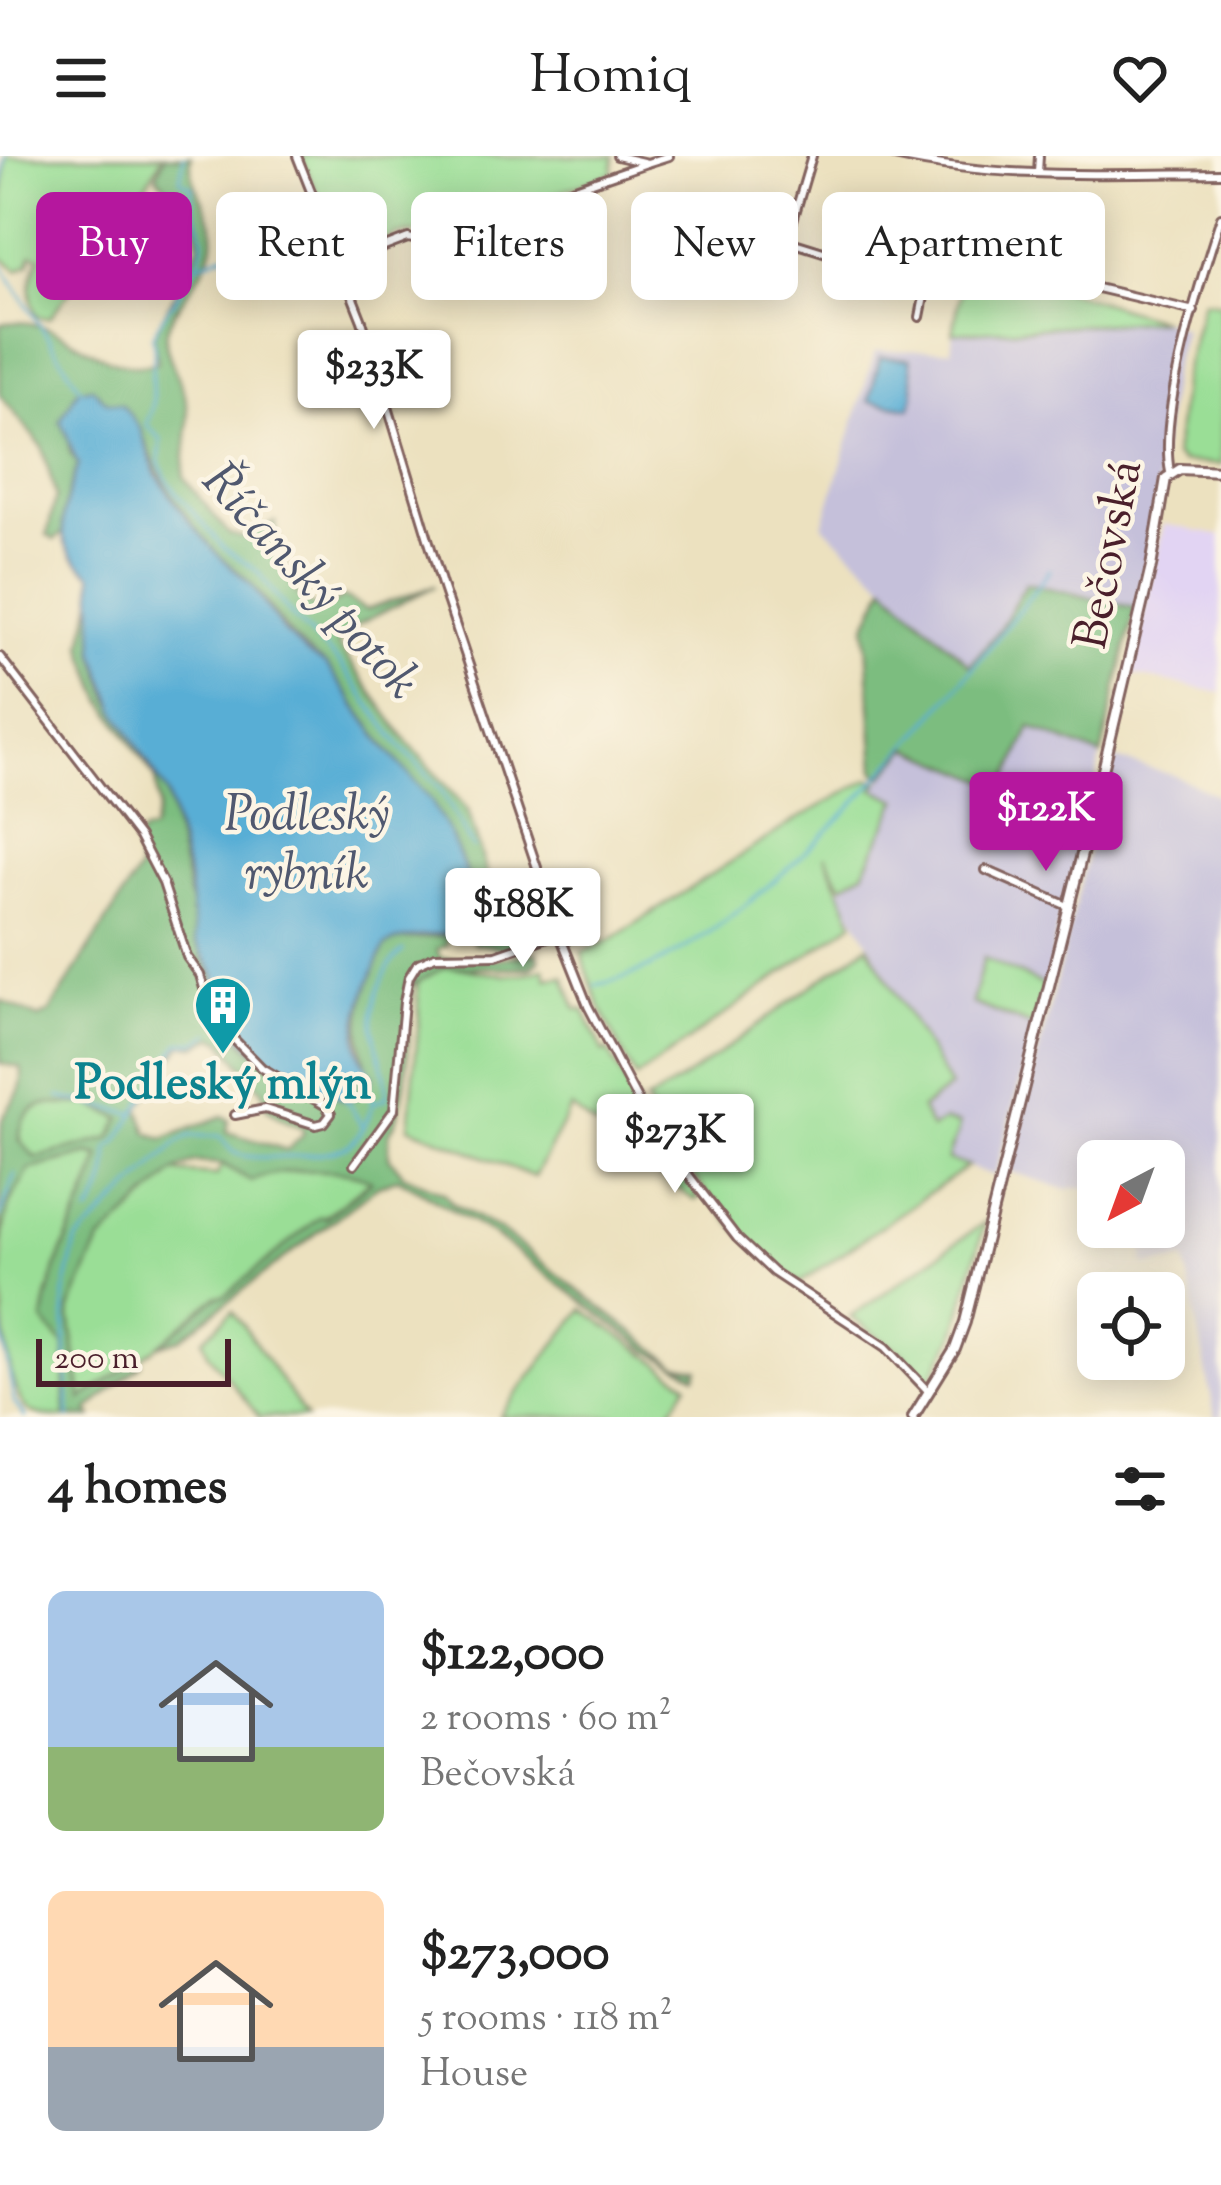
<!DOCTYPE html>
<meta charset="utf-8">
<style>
body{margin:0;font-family:"Sorts Mill Goudy",serif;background:#f6f6f6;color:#222;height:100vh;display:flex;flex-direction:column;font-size:45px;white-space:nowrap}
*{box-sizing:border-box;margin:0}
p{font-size:39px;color:#767676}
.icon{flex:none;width:66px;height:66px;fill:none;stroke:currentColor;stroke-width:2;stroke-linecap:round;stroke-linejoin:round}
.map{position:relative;height:1261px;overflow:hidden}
.sheet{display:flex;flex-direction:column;background:#fff;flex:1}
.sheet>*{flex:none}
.banner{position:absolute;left:36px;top:36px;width:1149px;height:108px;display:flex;gap:24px}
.needle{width:78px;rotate:221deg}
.fabs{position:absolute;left:1077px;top:984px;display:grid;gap:24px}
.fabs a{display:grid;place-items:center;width:108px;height:108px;border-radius:18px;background:#fff;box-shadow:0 6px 30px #0003;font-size:60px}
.scale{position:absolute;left:36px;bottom:30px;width:195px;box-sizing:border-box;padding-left:12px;border:6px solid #4a1f2b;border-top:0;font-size:33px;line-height:42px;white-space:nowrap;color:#4a1f2b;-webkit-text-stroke:9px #fcf5e5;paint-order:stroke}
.price{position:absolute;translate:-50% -102px;padding:0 27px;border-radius:12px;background:#fff;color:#222;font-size:39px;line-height:78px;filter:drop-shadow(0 3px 6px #0008)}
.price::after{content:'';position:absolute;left:50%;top:72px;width:36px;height:27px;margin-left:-18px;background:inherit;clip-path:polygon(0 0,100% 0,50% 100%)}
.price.current{background:#b5179e;color:#fff}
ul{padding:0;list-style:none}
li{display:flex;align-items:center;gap:36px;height:300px;padding:0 48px}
li span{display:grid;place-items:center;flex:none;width:336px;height:240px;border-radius:18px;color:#555}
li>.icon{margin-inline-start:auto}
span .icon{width:144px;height:144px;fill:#fffc;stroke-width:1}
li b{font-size:51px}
h2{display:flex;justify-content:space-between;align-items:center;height:144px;padding:0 48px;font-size:51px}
.chip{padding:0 42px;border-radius:18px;background:#fff;box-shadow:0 6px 30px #0003;font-size:42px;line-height:108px}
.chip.current{background:#b5179e;color:#fff}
header{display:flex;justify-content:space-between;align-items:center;height:156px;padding:0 48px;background:#fff;font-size:54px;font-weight:600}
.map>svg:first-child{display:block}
.built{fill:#e2d4f3}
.industrial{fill:#c5c0da}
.green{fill:#9ade96;stroke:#727e60;stroke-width:3}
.forest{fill:#7bbd7f;stroke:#626e55;stroke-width:3;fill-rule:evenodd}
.water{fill:#59aed5;stroke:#526680;stroke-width:3}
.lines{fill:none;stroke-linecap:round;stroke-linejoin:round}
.stream{stroke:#59aed5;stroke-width:3}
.minor-casing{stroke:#83635f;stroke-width:12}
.tertiary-casing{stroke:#83635f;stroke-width:14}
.minor{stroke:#fff;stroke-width:6}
.tertiary{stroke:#fff;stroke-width:8}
.labels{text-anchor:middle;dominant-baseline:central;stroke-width:9;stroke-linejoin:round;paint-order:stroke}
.street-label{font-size:48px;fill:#4a1f2b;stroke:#fcf5e5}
.culture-label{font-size:48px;font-weight:bold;fill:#0d838f;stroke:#fcf5e5}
.water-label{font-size:51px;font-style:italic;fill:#50586f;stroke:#fcf5e5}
</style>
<header><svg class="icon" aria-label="menu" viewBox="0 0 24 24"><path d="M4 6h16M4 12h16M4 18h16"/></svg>Homiq<svg class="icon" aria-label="heart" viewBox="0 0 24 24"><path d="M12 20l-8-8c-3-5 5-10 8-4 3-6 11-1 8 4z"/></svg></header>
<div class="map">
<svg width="1221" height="1261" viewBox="0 0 1221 1261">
<rect width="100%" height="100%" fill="#fcf5e5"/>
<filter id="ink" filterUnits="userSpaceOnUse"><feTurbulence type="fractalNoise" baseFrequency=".00833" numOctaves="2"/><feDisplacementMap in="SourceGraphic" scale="24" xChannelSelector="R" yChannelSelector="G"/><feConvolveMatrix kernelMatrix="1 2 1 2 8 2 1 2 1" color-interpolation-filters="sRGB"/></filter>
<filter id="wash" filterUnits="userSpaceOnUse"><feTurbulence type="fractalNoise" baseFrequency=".004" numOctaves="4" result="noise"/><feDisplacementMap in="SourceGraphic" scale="48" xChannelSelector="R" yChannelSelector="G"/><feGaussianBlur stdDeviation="2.7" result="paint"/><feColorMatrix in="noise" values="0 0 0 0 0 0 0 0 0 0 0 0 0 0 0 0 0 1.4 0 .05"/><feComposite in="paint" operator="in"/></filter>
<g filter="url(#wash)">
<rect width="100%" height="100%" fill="#ece1bf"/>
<path class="built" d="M 1164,368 L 1221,380 L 1221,537 L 1130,518 Z"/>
<g class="industrial">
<path d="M 1162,164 L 1184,173 L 1172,216 L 1150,389 L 1135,452 L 1026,428 L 1000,473 L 970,509 L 823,369 L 875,195 L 951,194 L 953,177 Z"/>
<path d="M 1030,570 L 1101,600 L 1085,676 L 1061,752 L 1050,813 L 995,1020 L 948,1004 L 944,965 L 931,974 L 921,953 L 949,931 L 839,733 L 864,716 L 898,644 L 873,633 L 909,592 L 1004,632 Z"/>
<path d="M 1116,603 L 1176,620 L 1221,641 L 1221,1261 L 1215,1261 L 1185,1104 L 1145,1110 L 1140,1071 L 1164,1071 L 1164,1005 L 1098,1005 L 1098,1030 L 1065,1033 L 1009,1015 L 1111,605 Z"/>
</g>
<g class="green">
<path d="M 6,0 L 163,0 L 143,34 L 50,162 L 38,161 C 27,140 30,122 40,101 L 32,99 L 29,108 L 18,114 L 0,101 Z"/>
<path d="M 301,0 L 614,0 L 613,17 L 508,54 L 459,86 L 420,77 L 397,79 L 345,102 Z"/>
<path d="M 966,104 L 1162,164 L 953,177 Z"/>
<path d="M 1203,144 L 1221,147 L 1221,309 L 1181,306 L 1174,300 L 1183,220 Z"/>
<path d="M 869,623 L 879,626 L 874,633 L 898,644 L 864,716 L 842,729 L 825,699 L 854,766 L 636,922 C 614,881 592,841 582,796 L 612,783 L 794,665 Z"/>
<path d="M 868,789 L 950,931 L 921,953 L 931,973 L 944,965 L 959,968 C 959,983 949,989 948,1004 L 968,1010 L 800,1127 C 735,1084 685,1013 646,946 L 694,916 Z"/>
<path d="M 984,802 L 1045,830 L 1034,871 L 972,847 Z"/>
<path d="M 451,810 C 478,816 519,824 544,812 L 547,822 L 564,820 L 576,853 L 584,854 L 604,897 L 608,894 L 658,989 L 699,1042 L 694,1044 L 571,952 L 534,1021 L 409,971 L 419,861 L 417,828 L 432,815 Z"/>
<path d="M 46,948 L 88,948 L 121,962 L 111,982 L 36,1002 C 10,986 18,957 46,948 Z"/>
<path d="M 90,998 L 100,1001 C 83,1059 52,1102 43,1164 L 65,1189 L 65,1261 C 52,1261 39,1261 29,1255 C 0,1232 0,1099 4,1063 C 9,1044 19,1029 30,1013 Z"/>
<path d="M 222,1008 L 251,1025 C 273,1012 350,1010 371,1024 L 226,1139 L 216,1142 L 158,1190 L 82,1244 L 69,1155 L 73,1140 L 100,1086 L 174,1016 L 217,1019 Z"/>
<path d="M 985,1066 L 955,1179 L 930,1224 L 926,1223 L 902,1197 L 850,1161 Z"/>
<path d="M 583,1153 L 688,1228 L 667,1261 L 499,1261 Z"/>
<path d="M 233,1155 L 306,1261 L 259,1261 L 208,1197 L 203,1183 Z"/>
</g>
<g class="forest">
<path d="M 165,0 L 191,0 C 186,30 218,57 213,88 C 207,121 173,146 166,178 C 163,198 184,227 187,248 C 191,271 183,298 184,322 L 229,378 L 244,382 L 275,366 C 282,403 294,477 344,441 L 366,454 L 435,430 L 348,474 L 338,490 L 408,586 L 468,654 L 490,728 L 509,767 L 529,788 L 514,794 L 474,787 L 469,775 L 478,773 L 484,759 L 451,680 L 327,510 C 289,486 279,460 252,429 C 242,417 228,409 217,398 C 182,359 158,322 140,272 L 69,279 L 70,296 L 78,308 L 67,343 L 64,377 L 54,384 L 47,379 L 56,340 L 42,291 L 0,239 L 0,168 C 65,154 98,225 158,206 L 153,181 L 199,89 L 195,66 L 186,52 L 156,20 Z"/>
<path d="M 885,51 L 978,70 L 972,99 L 966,104 L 890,77 Z"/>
<path d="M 1026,427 L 1135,452 L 1101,600 L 1031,571 L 1004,632 L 909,592 L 883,621 L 875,615 L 866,470 L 885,429 L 970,509 L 1000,473 Z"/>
<path d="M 91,450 L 95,458 L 95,497 L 110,543 L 167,637 L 203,802 C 220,823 209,832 219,854 C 238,896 306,932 348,944 L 357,935 L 352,929 L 355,920 L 360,918 L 371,924 C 351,870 361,841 385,790 L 394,784 L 447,780 L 446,790 L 437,793 L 440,802 L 497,803 L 537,797 L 539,804 L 531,812 L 445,811 L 412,829 C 409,864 410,952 389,977 L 389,1001 L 404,1019 L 444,1037 L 452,1047 L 501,1075 L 676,1209 L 698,1213 L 696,1220 L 649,1195 L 494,1079 L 398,1022 L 376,1031 L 180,1183 L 158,1190 L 216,1141 L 226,1139 L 321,1060 L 326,1062 L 371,1025 C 350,1010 273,1012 251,1025 L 223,1008 L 195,1006 L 174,1016 L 100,1086 L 69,1155 L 82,1243 L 129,1210 L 143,1207 L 88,1254 L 92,1261 L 65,1261 L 65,1190 L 43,1165 C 52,1100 83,1061 100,1001 L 89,998 L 30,1013 L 9,1047 L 0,1089 C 0,1063 0,983 2,964 C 11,944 26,936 21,912 L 0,907 L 0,844 L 39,862 L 49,857 L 139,714 L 135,688 L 142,677 L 152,675 L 159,651 L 155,622 L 103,545 L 85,498 L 83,488 ZM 215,881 L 222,885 L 263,935 L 266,951 L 280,962 L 303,972 L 303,979 L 287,994 L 227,976 L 229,964 L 223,960 L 163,983 L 148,977 L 139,952 L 182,888 L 196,890 ZM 46,948 L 88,948 L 121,962 L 111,982 L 36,1002 L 19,984 C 21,965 26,953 46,948 Z"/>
</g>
<g class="water">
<path d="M 880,201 L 910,203 L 914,239 L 910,252 L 869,245 Z"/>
<path d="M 92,231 L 106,245 L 122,248 L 140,272 L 156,318 L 186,361 L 220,401 L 251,428 L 283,474 L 306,497 L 327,510 L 386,592 L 431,644 L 451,680 L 484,759 L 478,773 C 450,781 406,776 385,790 C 369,825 339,886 373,918 L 372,925 L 360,918 L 355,920 L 354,942 L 344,944 L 285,918 L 226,868 L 216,847 L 216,821 L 195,785 L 188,722 L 167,637 L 117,557 L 95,497 L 92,419 C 85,411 76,406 70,397 C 53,372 70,334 78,308 C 69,293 70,279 60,265 L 78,234 Z"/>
</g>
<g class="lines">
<g class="stream">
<path d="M 184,0 L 180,24 L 192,31 C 189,51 203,66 203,87 C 202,114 163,154 152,181 C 157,198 152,204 152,220 C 151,243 157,246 146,268 L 161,284 L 159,305 L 165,321 L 179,340 L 224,392 L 257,415 L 293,461 L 341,509 L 401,591 L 440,632 L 473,692"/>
<path d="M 0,44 L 5,0"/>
<path d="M 0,107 L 83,236"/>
<path d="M 199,108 L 317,62"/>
<path d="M 595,829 C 748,803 956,536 1050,414"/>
<path d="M 367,920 L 372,946"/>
<path d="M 59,941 L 134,958"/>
<path d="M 347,944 L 361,969"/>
<path d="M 89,1058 C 102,1043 110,1012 108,993 L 117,986 L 179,887 L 198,886 L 211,877"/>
<path d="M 0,1061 L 15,1018"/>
<path d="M 0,1164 L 14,1246 L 25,1261"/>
<path d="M 69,1261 L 64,1139 L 76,1086 L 176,988 L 189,980 L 219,980 C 226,987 230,996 240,999 C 260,1004 336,1000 350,988 C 363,976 368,963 373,947 L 386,942 C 389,918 377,898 374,875 C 370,851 383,810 403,795"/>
</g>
</g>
</g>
<g filter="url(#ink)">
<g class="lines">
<g class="minor-casing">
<g id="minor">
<path d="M 297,0 L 362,165 L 443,432 L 559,777 L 588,850 L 651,970 L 737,1082 L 773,1116 L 886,1191 L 929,1236"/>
<path d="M 617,0 L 647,7 L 669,0"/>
<path d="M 894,0 C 999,24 1114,18 1221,17"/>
<path d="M 1038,16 L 1039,0"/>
<path d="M 788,85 L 926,128"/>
<path d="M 988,106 L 1194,155"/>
<path d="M 343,107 L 408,82 L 454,92 L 535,46 L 647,7"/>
<path d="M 778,115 L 812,0"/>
<path d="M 920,161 L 933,95"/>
<path d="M 1170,316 C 1158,255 1201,123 1221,61"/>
<path d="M 0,501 L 139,681 L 163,727 L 187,801 L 200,819 L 213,862 L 262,912 L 326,950 L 331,958 L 324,967 L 316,969 L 265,953 L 235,959"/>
<path d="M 986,714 L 1070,751"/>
<path d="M 354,1009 L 394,954 L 404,846 L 409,821 L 417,808 L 435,800 L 496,799 L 559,777"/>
</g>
</g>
<g class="tertiary-casing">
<path id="tertiary" d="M 913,1261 L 955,1193 L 965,1166 L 1105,606 L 1151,411 L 1166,322 L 1180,313 L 1221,315"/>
</g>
<use href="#minor" class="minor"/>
<use href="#tertiary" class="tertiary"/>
</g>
</g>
<defs>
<g id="building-pin" transform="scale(3)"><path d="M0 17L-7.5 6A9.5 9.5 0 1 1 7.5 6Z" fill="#0f9aa8" stroke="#fcf5e5"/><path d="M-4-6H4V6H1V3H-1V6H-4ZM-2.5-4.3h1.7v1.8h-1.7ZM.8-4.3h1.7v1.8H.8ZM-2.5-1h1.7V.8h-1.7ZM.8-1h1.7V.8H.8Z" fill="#fff"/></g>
</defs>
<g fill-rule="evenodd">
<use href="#building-pin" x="223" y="849"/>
</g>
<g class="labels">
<g class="street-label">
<text transform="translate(1111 399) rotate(-79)">Bečovská</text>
</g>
<g class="culture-label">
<text x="223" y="930">Podleský mlýn</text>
</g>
<g class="water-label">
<text transform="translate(309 427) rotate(48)">Říčanský potok</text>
<text x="307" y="660">Podleský<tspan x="307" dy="59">rybník</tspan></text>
</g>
</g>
</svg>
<div class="fabs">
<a><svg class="needle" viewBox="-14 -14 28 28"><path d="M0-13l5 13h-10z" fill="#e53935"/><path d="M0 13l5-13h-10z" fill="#767676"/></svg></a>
<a><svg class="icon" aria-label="locate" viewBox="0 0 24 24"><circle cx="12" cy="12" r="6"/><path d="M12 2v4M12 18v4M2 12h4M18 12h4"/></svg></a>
</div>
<div class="scale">200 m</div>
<b class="price" style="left:374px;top:276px">$233K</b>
<b class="price current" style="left:1046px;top:718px">$122K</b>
<b class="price" style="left:523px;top:814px">$188K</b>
<b class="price" style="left:675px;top:1040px">$273K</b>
<div class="banner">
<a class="chip current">Buy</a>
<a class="chip">Rent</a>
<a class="chip">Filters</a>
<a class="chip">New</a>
<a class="chip">Apartment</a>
</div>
</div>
<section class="sheet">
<h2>4 homes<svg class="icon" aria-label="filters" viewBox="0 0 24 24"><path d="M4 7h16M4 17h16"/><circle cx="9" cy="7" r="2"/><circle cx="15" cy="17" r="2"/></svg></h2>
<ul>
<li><span style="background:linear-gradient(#a9c7e8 65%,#8fb573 0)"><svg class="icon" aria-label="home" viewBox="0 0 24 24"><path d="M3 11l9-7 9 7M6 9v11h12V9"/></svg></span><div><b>$122,000</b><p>2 rooms · 60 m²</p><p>Bečovská</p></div></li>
<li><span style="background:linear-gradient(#ffd9b3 65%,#9aa5b1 0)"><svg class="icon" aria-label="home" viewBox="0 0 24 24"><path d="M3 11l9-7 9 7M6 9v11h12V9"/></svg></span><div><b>$273,000</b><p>5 rooms · 118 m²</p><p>House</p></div></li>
</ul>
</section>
